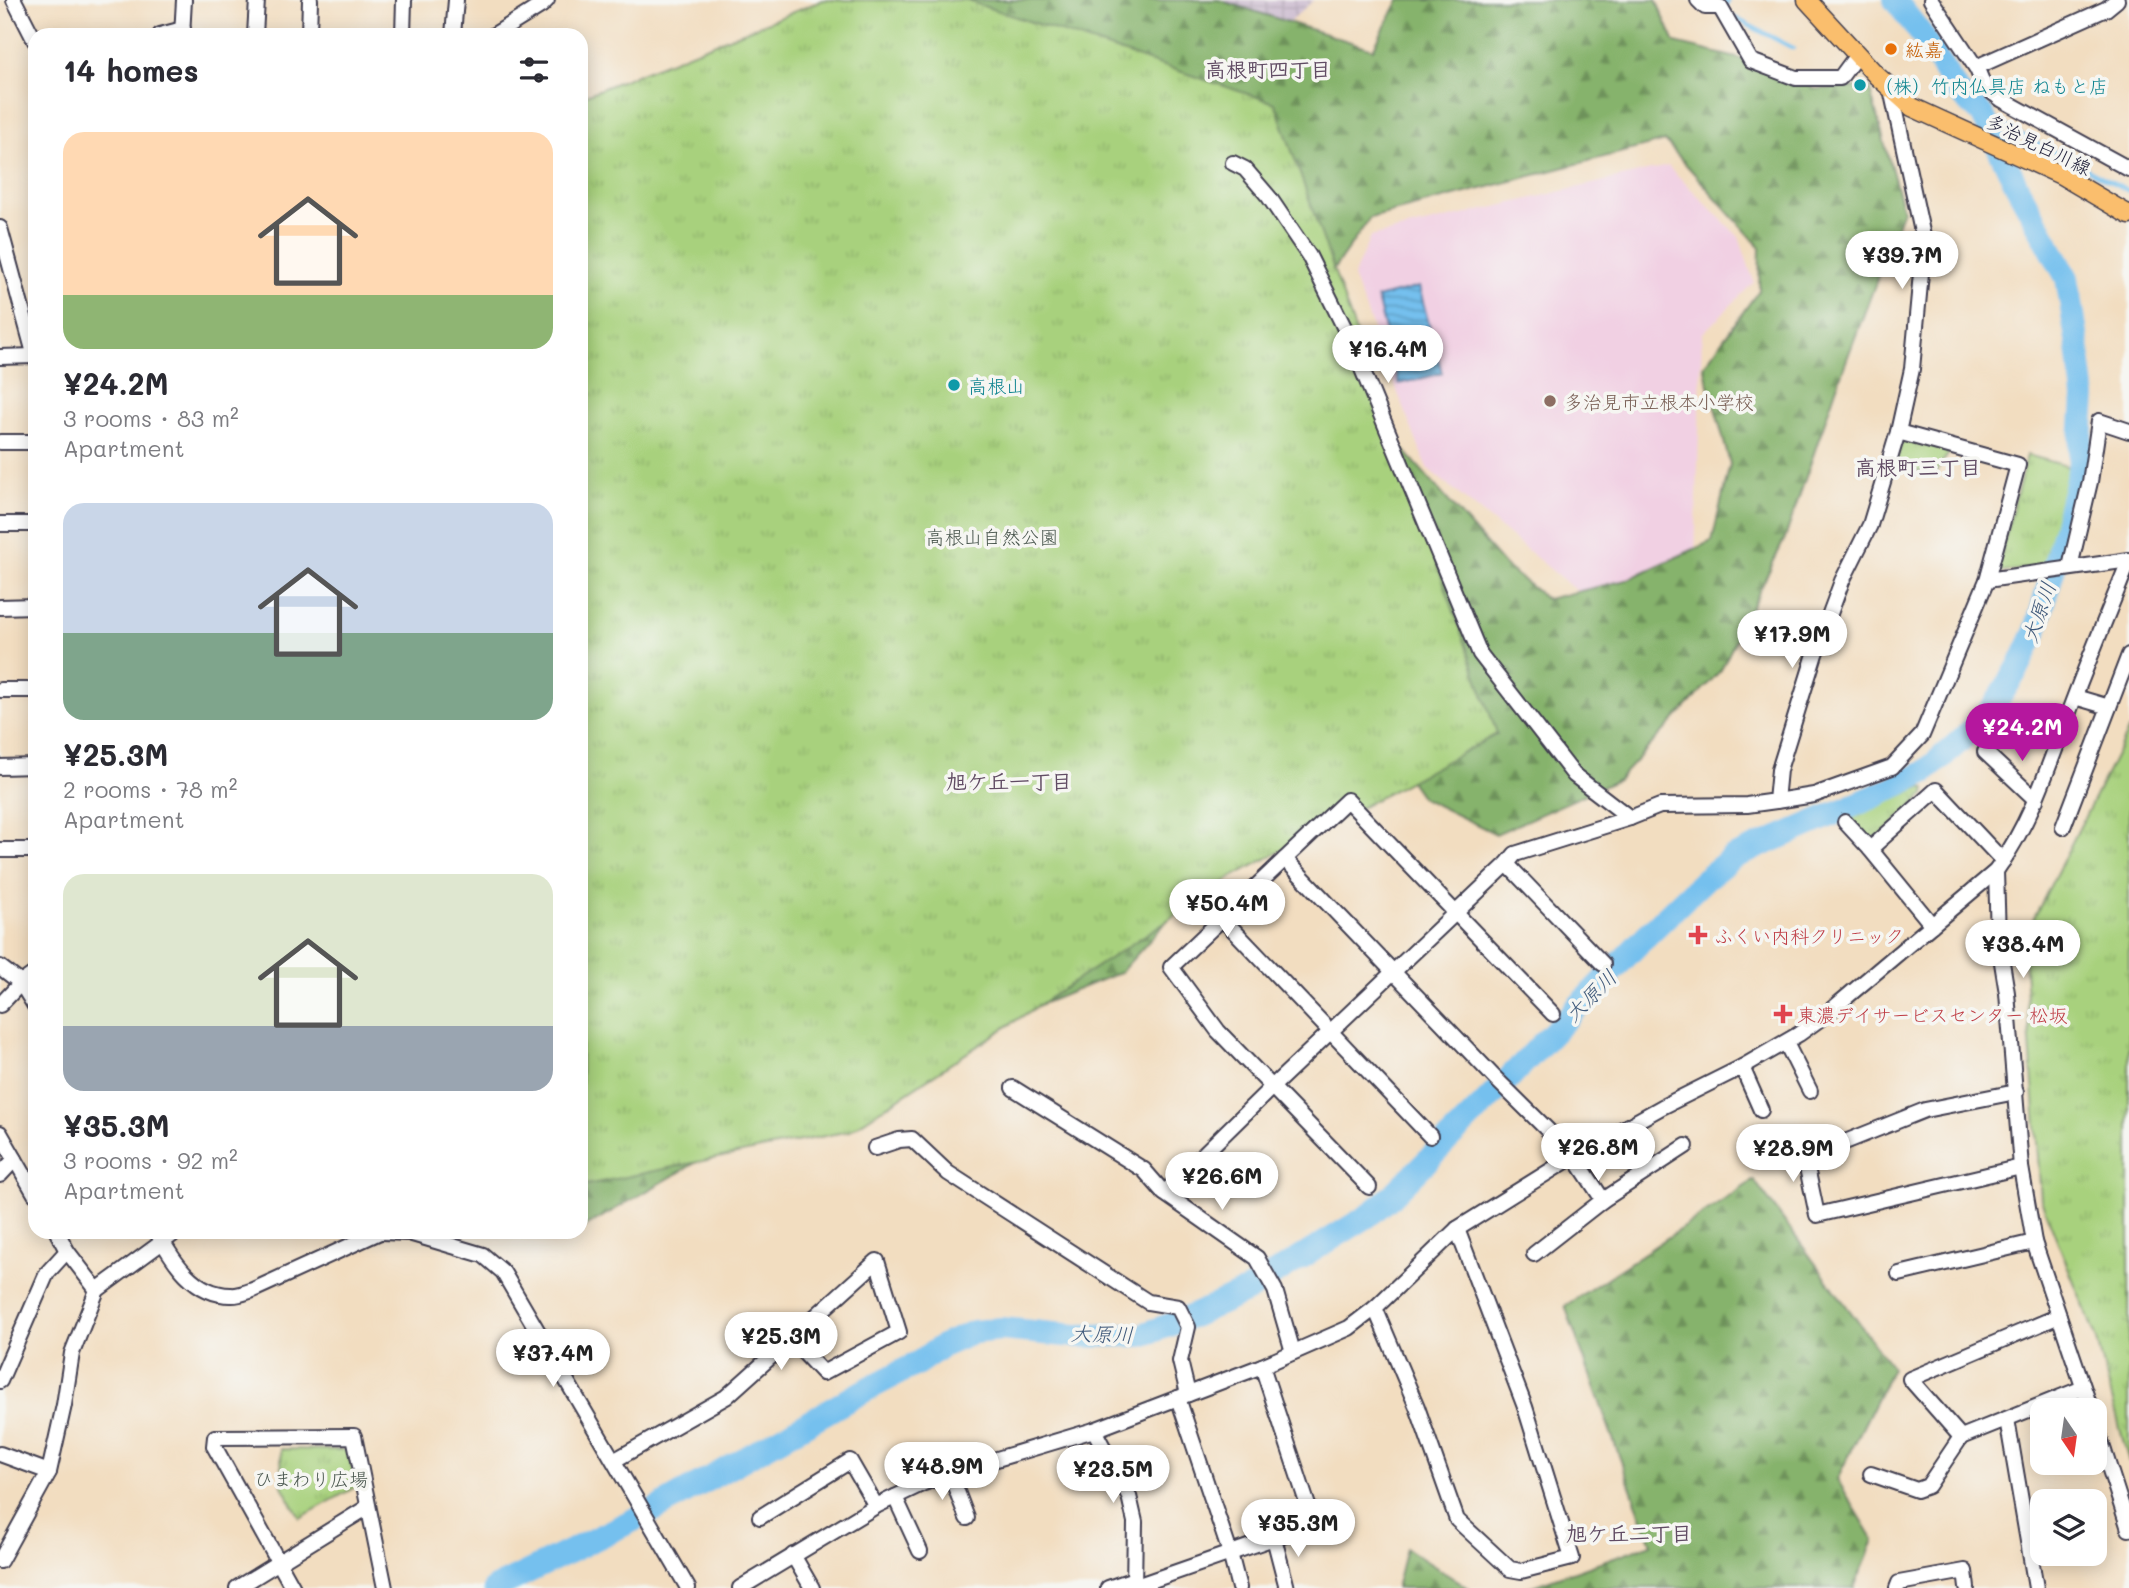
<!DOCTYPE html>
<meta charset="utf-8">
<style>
body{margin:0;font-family:Mali,"Klee One",sans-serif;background:#f2f2f3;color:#2b2b33;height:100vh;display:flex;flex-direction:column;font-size:26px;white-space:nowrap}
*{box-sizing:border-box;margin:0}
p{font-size:23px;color:#7c7c81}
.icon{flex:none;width:38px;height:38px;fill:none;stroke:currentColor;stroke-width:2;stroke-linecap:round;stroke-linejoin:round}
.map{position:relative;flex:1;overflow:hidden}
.panel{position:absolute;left:28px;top:28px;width:560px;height:1211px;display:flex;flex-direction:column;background:#fff;border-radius:21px;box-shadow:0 4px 18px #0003}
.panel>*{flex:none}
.needle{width:46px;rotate:167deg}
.controls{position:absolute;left:2030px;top:1398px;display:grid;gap:14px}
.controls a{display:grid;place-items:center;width:77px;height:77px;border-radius:14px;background:#fff;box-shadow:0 4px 18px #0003;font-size:35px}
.price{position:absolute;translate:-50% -60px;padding:0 16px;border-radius:24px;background:#fff;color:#222;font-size:23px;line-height:46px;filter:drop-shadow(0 2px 4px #0008)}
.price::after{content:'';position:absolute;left:50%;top:42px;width:21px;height:16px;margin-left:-10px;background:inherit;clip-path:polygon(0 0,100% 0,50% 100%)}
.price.on{background:#b5179e;color:#fff}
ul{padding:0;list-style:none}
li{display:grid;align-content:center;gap:14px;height:371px;padding:0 35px}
li span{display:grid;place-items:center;height:217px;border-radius:21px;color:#555}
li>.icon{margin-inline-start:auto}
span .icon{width:126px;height:126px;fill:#fffc;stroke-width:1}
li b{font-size:30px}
h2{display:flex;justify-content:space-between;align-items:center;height:84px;padding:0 35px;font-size:30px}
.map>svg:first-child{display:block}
.built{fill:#f1d0e3}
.industrial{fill:url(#industrial-grid)}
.forest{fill:url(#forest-firs);stroke:#546a54;stroke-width:2;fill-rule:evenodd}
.park{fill:url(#park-tufts);stroke:#657a5c;stroke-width:2}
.water{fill:url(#water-rules);stroke:#4b7194;stroke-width:2}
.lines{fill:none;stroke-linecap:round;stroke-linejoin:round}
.stream{stroke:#74c0ee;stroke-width:4.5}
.river{stroke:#74c0ee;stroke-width:24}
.minor-casing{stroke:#413e4f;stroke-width:18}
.major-casing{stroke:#413e4f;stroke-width:21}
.minor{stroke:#fff;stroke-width:14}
.major{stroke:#fabe6d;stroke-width:18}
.food-dot{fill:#e8710a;stroke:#f6f6f2;stroke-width:2.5}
.culture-dot{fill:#0f9aa8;stroke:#f6f6f2;stroke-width:2.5}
.education-dot{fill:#8d6e63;stroke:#f6f6f2;stroke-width:2.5}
.health-dot{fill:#e0444e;stroke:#f6f6f2;stroke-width:2.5}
.labels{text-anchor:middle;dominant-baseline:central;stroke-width:7;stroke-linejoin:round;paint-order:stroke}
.food-label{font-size:19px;fill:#c56008;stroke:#f6f6f2;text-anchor:start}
.culture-label{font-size:19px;fill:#0d838f;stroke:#f6f6f2;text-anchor:start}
.street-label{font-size:19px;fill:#22223b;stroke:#f6f6f2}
.education-label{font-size:19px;fill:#785e54;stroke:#f6f6f2;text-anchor:start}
.park-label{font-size:19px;fill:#4a574f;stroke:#f6f6f2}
.health-label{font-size:19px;fill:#be3a42;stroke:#f6f6f2;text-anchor:start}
.neighbourhood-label{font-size:21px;font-weight:bold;fill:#614c64;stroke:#f6f6f2}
.water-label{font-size:21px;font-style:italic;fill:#3f597a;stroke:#f6f6f2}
</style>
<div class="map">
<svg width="2129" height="1588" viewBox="0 0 2129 1588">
<defs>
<pattern id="industrial-grid" width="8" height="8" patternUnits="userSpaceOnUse" patternTransform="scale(1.75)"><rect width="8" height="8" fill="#cebed1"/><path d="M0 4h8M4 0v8" fill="none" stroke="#b1a3b4"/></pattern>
<pattern id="forest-firs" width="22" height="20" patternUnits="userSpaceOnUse" patternTransform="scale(1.75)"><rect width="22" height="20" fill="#86b36c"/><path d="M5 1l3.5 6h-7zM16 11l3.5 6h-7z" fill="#6d915a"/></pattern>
<pattern id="park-tufts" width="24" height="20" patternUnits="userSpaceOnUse" patternTransform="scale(1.75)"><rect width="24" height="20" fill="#a8d17d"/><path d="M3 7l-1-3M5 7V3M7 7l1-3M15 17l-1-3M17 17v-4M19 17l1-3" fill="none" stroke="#90b36d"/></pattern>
<pattern id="water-rules" width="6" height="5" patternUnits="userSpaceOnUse" patternTransform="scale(1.75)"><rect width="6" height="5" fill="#74c0ee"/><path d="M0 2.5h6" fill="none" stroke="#5f9cc2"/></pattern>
</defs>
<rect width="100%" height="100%" fill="#f6f6f2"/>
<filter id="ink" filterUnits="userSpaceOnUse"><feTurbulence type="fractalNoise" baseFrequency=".0143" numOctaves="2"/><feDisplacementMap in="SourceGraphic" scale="14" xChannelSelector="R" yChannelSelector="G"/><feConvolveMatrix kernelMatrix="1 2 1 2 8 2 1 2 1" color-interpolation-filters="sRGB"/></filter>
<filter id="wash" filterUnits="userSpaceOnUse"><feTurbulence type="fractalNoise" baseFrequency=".00686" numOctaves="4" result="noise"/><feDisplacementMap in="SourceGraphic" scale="28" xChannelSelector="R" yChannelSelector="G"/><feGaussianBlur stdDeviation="1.57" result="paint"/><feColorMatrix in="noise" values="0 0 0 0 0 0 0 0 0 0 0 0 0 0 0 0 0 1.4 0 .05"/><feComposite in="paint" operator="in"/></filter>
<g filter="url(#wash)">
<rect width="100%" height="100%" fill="#f2ddc0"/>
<path class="built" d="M 1668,166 L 1739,237 L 1754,282 L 1702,334 L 1695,557 L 1582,595 L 1427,468 L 1353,277 L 1370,237 Z"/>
<path class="industrial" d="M 866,0 L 1314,0 L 1289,22 Z"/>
<g class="forest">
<path d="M 970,0 L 1219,0 L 1373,49 L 1399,0 L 1656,0 L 1675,43 L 1807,75 L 1812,89 L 1869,87 L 1903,210 L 1838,383 L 1785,538 L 1721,670 L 1618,780 L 1496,834 L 1422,798 L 1384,744 L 1299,775 L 1121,972 L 801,1102 L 581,1229 L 581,119 L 957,43 ZM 1665,141 L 1760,247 L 1759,290 L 1704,366 L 1730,464 L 1712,541 L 1626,580 L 1547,599 L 1505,566 L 1390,434 L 1305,310 L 1370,218 Z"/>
<path d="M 1754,1180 L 1892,1368 L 1837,1479 L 1874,1540 L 1854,1588 L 1527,1588 L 1651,1544 L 1565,1306 Z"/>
<path d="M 1406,1548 L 1468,1588 L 1396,1588 Z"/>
</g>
<g class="park">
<path d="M 823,0 L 965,0 L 1275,103 L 1497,734 L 1234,876 L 849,1131 L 581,1186 L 581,97 Z"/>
<path d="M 1903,437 L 1951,450 L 1936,472 L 1894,470 Z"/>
<path d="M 2027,455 L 2070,467 L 2047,566 L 1996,573 Z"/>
<path d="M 2129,729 L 2129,1463 L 2096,1337 L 2041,1200 L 2023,940 Z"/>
<path d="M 1920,787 L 1926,788 L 1925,794 L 1874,842 L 1866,841 L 1848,819 Z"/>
<path d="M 281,1449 L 347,1450 L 357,1486 L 300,1518 L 282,1486 Z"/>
</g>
<path class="water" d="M 1419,287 L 1442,373 L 1399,384 L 1377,298 Z"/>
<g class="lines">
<g class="stream">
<path d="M 1716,0 L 1728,2 L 1724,10"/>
<path d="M 1731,16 L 1793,48"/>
<path d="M 1982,114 L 2129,191"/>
</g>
<path class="river" d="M 495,1588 L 656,1509 L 862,1392 L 918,1363 L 942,1346 L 974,1332 L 1001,1329 L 1076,1336 L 1142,1335 L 1186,1319 L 1247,1291 L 1368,1216 L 1391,1197 L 1486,1102 L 1645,937 L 1705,879 L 1732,858 L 1873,797 L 1925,772 L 1961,740 L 1993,708 L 2020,665 L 2036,630 L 2064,532 L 2079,471 L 2084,397 L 2077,340 L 2067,278 L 2019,190 L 1982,114 L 1957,91 L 1922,35 L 1895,0"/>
</g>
</g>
<g filter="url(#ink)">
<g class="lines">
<g class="minor-casing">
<g id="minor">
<path d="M 14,0 L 35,41"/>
<path d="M 1698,0 L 1705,7 L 1720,7 L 1751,61 L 1796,78 L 1840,78 L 1857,55"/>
<path d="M 1931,0 L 1977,69 L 1984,86 L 2001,99 L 2129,169"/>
<path d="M 160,35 L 183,29"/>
<path d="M 182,35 L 184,0"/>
<path d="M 255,35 L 257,0"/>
<path d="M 309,35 L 310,0"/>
<path d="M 403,35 L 404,0"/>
<path d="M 453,35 L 456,0"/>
<path d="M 494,35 L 542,5 L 547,0"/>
<path d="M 1977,69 L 1983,64 L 2106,9 L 2117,0"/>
<path d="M 1233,163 L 1245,169 L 1269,197 L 1309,256 L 1348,335 L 1480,654 L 1574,775 L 1630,818"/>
<path d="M 0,228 L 35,357"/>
<path d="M 0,357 L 35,356"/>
<path d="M 1898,432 L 2018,465 L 1987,580 L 2129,560"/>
<path d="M 0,442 L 35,442"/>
<path d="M 0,524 L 35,524"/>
<path d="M 2070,567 L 2090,482 L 2099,421 L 2129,431"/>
<path d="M 0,607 L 35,606"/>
<path d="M 0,690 L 35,690"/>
<path d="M 2075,697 L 2109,707"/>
<path d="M 1985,752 L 2036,800"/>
<path d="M 0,767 L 35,766"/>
<path d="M 1776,801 L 1814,795 L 1892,767 L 1922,735 L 1987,580"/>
<path d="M 1845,822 L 1870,849"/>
<path d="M 2063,827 L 2129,655"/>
<path d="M 0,850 L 35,850"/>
<path d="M 1285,859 L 1495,1078 L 1574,1156 L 1603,1200"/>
<path d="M 1507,864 L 1603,964"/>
<path d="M 1996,871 L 1998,938 L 2007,993 L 2021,1167 L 2034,1242 L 2091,1410"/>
<path d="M 1223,919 L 1430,1136"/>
<path d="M 1932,925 L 1870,849 L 1936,790 L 2003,861"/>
<path d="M 0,967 L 21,983 L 35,1006"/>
<path d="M 0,1005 L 21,983 L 35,973"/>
<path d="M 1786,1043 L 1810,1091"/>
<path d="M 1742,1067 L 1761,1110"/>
<path d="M 1013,1088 L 1144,1170 L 1164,1193"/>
<path d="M 2016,1092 L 1925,1110 L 1805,1158 L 1817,1215 L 2021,1167"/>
<path d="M 0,1133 L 35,1194"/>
<path d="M 875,1148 L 899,1140 L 912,1139 L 948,1173 L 1148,1302 L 1178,1307 L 1188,1327 L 1180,1361 L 1188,1394"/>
<path d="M 0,1175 L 15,1159"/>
<path d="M 1369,1187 L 1218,1031 L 1171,967 L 1347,800 L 1553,1014"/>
<path d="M 57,1232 L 67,1251 L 97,1290"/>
<path d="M 157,1232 C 173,1261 194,1295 231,1295 C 238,1296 246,1292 253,1290 L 380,1232"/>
<path d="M 381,1232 L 409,1233 L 483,1255 L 503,1272 L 688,1588"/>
<path d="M 1534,1254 L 1603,1200 L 1686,1146"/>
<path d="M 1899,1274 L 2034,1242"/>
<path d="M 1375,1308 L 1417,1407 L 1457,1520 L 1510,1569 L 1521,1571 L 1572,1558 L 1525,1407 L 1457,1229"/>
<path d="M 2059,1316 L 1910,1379 L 1961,1437 L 2083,1388"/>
<path d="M 1293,1352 L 1275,1290 L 1257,1258 L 1164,1193 L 1272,1087 L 1507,864 L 1515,854 L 1630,818 L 1660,806 L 1747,805 L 1776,801 L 1779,770 L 1815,654 L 1842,581 L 1870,525 L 1898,432 L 1912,369 L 1924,241 L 1891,89"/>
<path d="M 0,1381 L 47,1273 L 67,1251"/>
<path d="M 1178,1398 L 1230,1553 L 1239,1588"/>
<path d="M 2007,1419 L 2036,1588"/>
<path d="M 2095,1423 L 2129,1529"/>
<path d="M 1094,1430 L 1129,1496 L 1135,1522 L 1134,1588"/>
<path d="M 0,1454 L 49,1472"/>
<path d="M 615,1460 L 726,1397 L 877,1261 L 899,1332 L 823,1373 L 791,1339"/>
<path d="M 950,1473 L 967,1518"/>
<path d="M 1871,1474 L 1917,1490 L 1928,1486 L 1961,1437"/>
<path d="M 895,1497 L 920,1551"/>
<path d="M 760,1517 L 850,1461 L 876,1506"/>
<path d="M 1274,1538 L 1287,1588"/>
<path d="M 793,1555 L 812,1588"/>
<path d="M 0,1561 L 49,1472 L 64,1405 L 72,1353 L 97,1290 L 176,1232"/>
<path d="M 1133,1587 L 1314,1524 L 1262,1366"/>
<path d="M 237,1588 L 368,1507"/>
<path d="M 293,1588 L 214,1446 L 215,1437 L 354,1436 L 385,1588"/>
<path d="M 740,1588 L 876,1506 L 924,1483 L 950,1473 L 1094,1430 L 1262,1366 L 1349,1328 L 1375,1308 L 1457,1229 L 1574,1156 L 1662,1107 L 1742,1067 L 1799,1034 L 1824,1016 L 1996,871 C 2034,817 2050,761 2073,701 C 2091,654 2110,608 2129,561"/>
<path d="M 1108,1588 L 1134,1579"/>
<path d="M 1897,1588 L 1899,1583 L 1965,1571 L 1967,1588"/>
</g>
</g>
<g class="major-casing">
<path id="major" d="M 1807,0 L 1877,76 L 1912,107 L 2061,175 L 2129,215"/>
</g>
<use href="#minor" class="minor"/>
<use href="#major" class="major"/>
</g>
</g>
<circle class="food-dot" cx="1891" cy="49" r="7"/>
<g class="culture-dot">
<circle cx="1860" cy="85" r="7"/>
<circle cx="954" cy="385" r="7"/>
</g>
<circle class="education-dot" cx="1550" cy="401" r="7"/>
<g class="health-dot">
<path d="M1694.5 924.5h7v7h7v7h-7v7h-7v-7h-7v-7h7z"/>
<path d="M1779.5 1003.5h7v7h7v7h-7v7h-7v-7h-7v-7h7z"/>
</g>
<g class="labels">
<g class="food-label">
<text x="1905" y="49">紘嘉</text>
</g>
<g class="culture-label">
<text x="1874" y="85">（株）竹内仏具店 ねもと店</text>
<text x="968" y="385">高根山</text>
</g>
<g class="street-label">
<text transform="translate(2039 144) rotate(26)">多治見白川線</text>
</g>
<g class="education-label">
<text x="1564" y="401">多治見市立根本小学校</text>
</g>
<g class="park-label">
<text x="992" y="536">高根山自然公園</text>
<text x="311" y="1478">ひまわり広場</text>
</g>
<g class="health-label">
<text x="1714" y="935">ふくい内科クリニック</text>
<text x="1797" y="1014">東濃デイサービスセンター 松坂</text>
</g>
<g class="neighbourhood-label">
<text x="1268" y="68">高根町四丁目</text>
<text x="1918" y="466">高根町三丁目</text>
<text x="1009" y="780">旭ケ丘一丁目</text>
<text x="1629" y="1532">旭ケ丘二丁目</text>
</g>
<g class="water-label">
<text transform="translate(2038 612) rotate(-71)">大原川</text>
<text transform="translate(1590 995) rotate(-45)">大原川</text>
<text transform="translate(1102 1333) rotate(2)">大原川</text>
</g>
</g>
</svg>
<div class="controls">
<a><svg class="needle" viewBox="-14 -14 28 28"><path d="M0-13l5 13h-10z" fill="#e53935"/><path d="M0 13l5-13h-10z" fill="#7c7c81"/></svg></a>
<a><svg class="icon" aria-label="layers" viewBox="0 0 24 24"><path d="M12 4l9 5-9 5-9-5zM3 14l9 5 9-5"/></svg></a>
</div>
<b class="price" style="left:1902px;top:291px">¥39.7M</b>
<b class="price" style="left:1388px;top:385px">¥16.4M</b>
<b class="price" style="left:1792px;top:670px">¥17.9M</b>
<b class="price on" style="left:2022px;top:763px">¥24.2M</b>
<b class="price" style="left:1227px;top:939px">¥50.4M</b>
<b class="price" style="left:2023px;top:980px">¥38.4M</b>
<b class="price" style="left:1598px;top:1183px">¥26.8M</b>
<b class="price" style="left:1793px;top:1184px">¥28.9M</b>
<b class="price" style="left:1222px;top:1212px">¥26.6M</b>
<b class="price" style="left:781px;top:1372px">¥25.3M</b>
<b class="price" style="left:553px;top:1389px">¥37.4M</b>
<b class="price" style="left:942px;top:1502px">¥48.9M</b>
<b class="price" style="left:1113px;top:1505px">¥23.5M</b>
<b class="price" style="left:1298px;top:1559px">¥35.3M</b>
<section class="panel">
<h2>14 homes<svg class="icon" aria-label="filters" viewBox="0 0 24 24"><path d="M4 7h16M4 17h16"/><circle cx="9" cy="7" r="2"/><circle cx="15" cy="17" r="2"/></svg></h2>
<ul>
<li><span style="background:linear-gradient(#ffd9b3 75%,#8fb573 0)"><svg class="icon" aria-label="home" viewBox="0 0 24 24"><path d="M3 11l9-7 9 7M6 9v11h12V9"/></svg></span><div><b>¥24.2M</b><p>3 rooms · 83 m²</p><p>Apartment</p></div></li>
<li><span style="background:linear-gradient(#c9d6e8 60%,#7fa58c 0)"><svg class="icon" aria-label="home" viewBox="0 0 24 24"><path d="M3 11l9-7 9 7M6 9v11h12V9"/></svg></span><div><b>¥25.3M</b><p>2 rooms · 78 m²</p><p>Apartment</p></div></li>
<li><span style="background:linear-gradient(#dfe7d0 70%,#9aa5b1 0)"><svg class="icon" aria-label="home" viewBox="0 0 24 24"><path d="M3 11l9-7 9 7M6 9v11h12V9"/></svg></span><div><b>¥35.3M</b><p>3 rooms · 92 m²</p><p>Apartment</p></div></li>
</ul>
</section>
</div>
